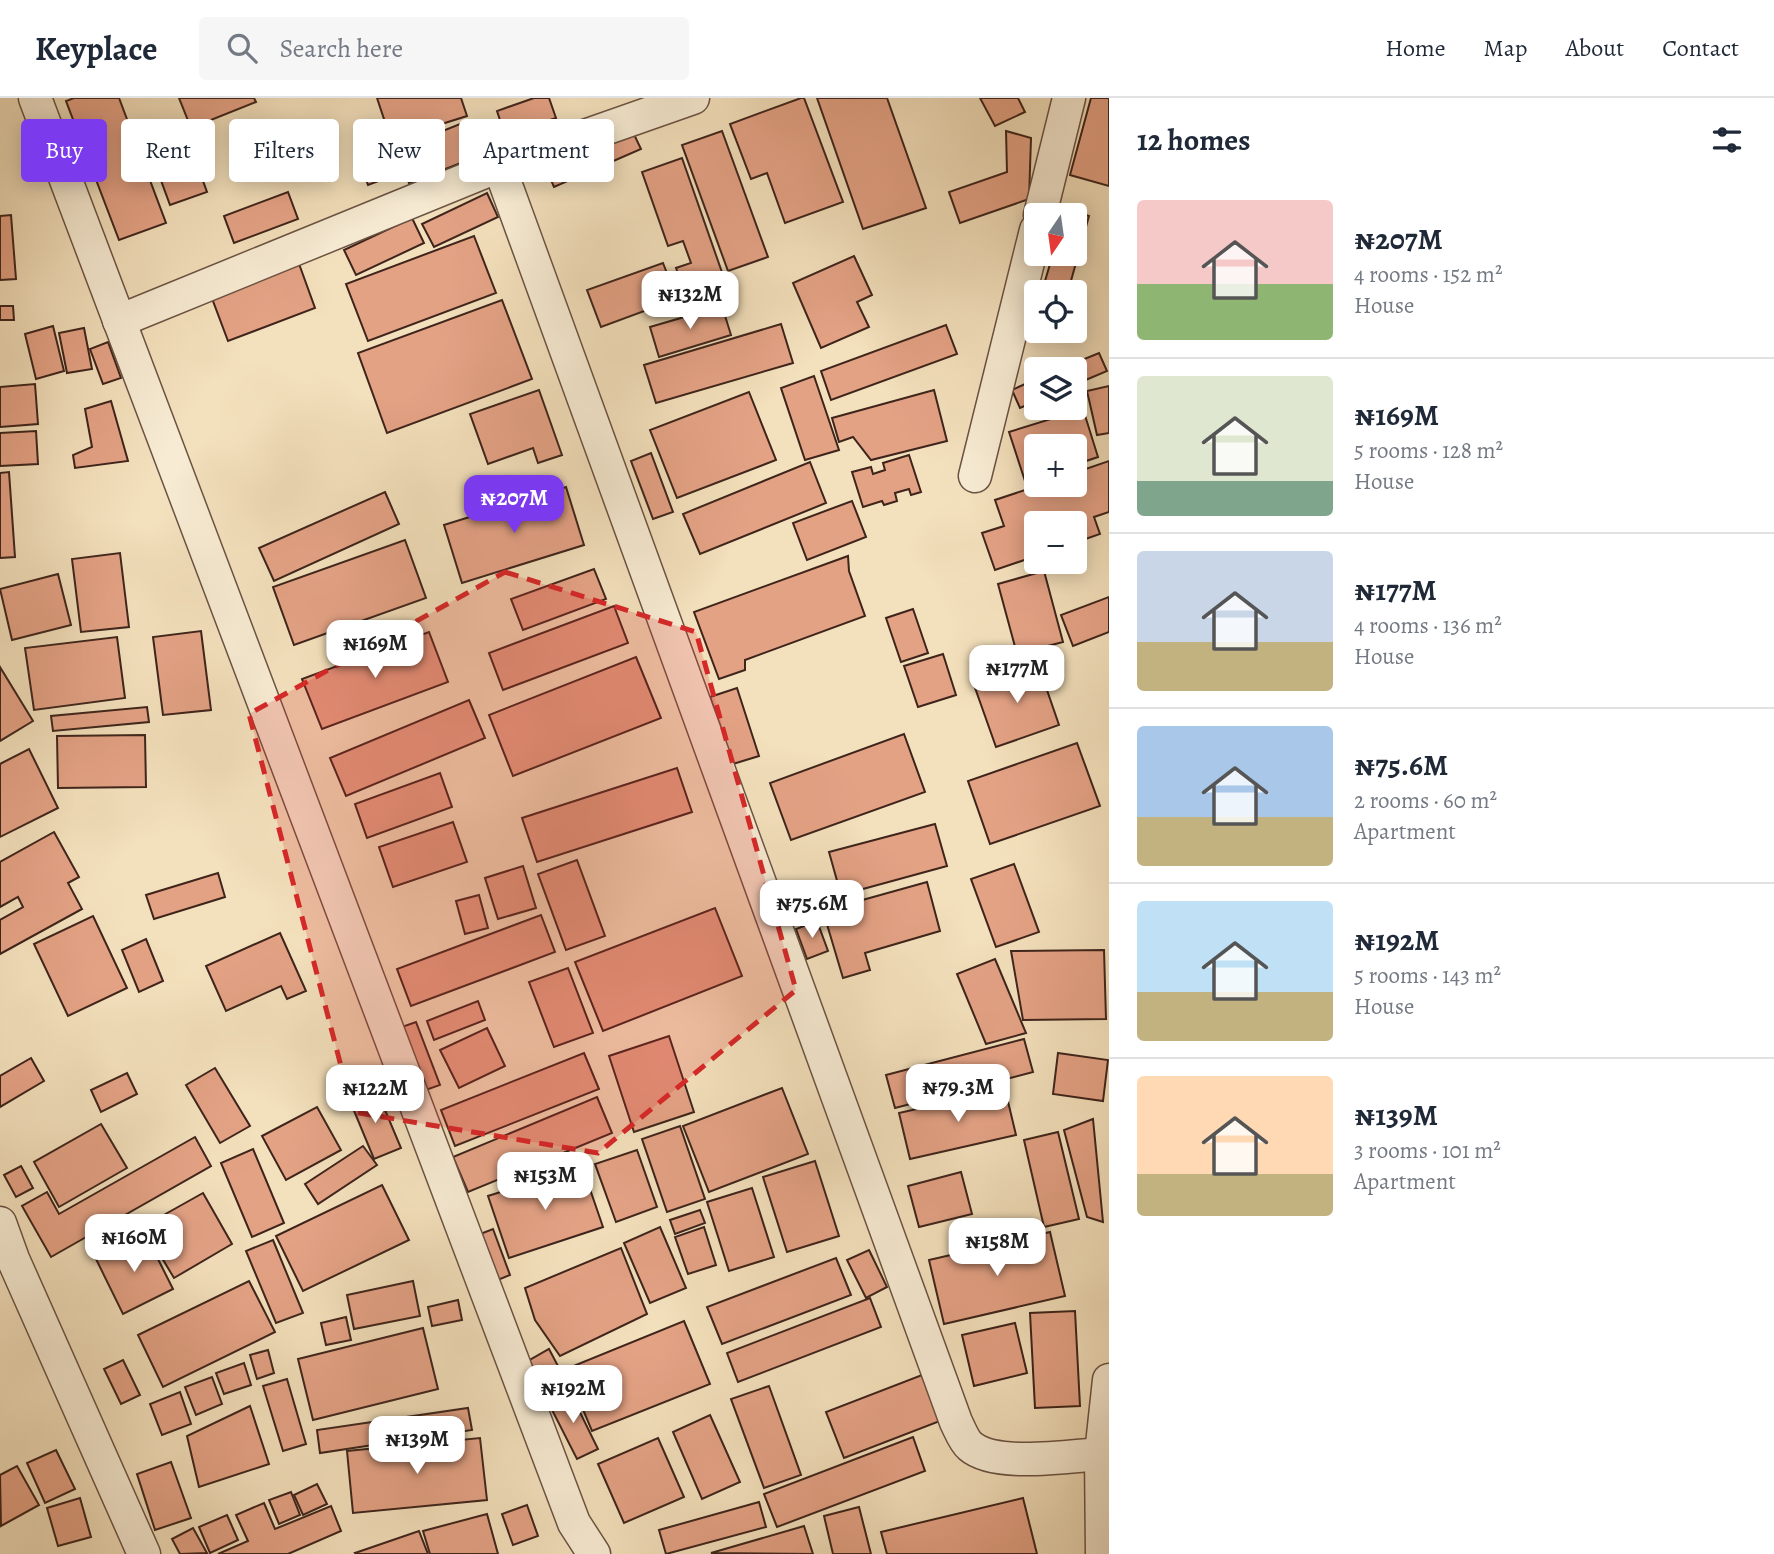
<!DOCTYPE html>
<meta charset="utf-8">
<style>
body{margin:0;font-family:Alegreya,serif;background:#f6f6f7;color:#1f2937;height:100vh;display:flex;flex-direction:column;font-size:26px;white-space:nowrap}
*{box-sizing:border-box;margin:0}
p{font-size:23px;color:#747a83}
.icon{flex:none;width:38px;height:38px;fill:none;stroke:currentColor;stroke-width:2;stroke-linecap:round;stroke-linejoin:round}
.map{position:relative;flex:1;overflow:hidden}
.drawer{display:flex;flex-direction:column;background:#fff;width:665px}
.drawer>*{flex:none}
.banner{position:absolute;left:21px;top:21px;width:665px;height:63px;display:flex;gap:14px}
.needle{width:46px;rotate:193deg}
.tools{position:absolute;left:1024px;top:105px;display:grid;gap:14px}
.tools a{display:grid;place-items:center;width:63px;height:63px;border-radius:7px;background:#fff;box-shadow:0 4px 18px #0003;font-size:35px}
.price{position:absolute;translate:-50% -60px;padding:0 16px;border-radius:14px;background:#fff;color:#222;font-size:23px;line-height:46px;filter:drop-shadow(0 2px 4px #0008)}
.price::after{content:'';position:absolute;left:50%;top:42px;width:21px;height:16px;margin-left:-10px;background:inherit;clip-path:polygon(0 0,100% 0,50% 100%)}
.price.selected{background:#7c3aed;color:#fff}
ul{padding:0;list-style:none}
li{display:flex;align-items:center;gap:21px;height:175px;padding:0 28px}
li+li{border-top:2px solid #e0e1e3}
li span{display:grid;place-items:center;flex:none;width:196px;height:140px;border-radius:7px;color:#555}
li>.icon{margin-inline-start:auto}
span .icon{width:84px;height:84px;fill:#fffc;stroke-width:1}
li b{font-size:30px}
h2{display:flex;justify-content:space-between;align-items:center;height:84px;padding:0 28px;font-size:30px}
.chip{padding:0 24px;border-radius:7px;background:#fff;box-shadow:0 4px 18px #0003;font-size:24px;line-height:63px}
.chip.selected{background:#7c3aed;color:#fff}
header{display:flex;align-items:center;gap:42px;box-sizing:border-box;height:98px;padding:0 35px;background:#fff;border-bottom:2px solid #e0e1e3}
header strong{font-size:33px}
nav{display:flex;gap:38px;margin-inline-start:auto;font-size:24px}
.search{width:490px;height:63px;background:#f6f6f7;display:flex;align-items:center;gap:18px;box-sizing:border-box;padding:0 24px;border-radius:7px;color:#747a83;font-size:26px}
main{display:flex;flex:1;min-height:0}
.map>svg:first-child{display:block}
.building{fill:#e4a285;stroke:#3e241b;stroke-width:2}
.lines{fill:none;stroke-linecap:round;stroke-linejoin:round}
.minor-casing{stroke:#6b5343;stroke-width:35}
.minor{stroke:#f7ebd3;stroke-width:32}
.marked{fill:#d62828;fill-opacity:0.2;stroke:#d62828;stroke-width:5;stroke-dasharray:14 9;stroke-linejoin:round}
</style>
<header>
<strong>Keyplace</strong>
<div class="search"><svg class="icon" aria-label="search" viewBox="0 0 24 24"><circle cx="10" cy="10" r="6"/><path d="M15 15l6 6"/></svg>Search here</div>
<nav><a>Home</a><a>Map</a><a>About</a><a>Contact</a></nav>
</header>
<main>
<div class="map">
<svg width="1109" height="1456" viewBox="0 0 1109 1456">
<rect width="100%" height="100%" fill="#f3e0bc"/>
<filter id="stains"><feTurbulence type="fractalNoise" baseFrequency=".00286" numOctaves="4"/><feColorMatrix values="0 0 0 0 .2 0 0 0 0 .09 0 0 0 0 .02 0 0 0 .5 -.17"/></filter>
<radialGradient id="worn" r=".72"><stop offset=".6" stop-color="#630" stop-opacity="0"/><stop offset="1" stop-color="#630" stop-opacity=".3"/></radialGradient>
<g class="building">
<path d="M 74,0 L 119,0 L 166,125 L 119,142 L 66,3 Z"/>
<path d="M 179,0 L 254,0 L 256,4 L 191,30 Z"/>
<path d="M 377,0 L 461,0 L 467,18 L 391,42 Z"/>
<path d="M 534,0 L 549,0 L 556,20 L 505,37 L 497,13 Z"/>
<path d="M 801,0 L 804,0 L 843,104 L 785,125 L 767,75 L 751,81 L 730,26 Z"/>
<path d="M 817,0 L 887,0 L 926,110 L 863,131 Z"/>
<path d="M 980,0 L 1018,0 L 1025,14 L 995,28 Z"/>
<path d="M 1091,0 L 1109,0 L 1109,88 L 1070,77 Z"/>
<path d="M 181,23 L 207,94 L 170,107 L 144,36 Z"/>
<path d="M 460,26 L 474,60 L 409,85 L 395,52 Z"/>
<path d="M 630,28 L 641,51 L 554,89 L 544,66 Z"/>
<path d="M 722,33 L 768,159 L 728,173 L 682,47 Z"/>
<path d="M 1006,33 L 1031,40 L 1029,101 L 960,125 L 949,94 L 1007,74 Z"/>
<path d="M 391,50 L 400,75 L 368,87 L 359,61 Z"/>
<path d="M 682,60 L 724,180 L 684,193 L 676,170 L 691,165 L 683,143 L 668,148 L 642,74 Z"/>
<path d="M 288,94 L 298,121 L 234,145 L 224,118 Z"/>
<path d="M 487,95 L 498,119 L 434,149 L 422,126 Z"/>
<path d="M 1065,111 L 1089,118 L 1069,190 L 1045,183 L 1053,156 L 1074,156 L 1074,117 L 1063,117 Z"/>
<path d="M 11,117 L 16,181 L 0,182 L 0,118 Z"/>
<path d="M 412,120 L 424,145 L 356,177 L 344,152 Z"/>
<path d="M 474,138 L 496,195 L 368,243 L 346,186 Z"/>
<path d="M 854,158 L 872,197 L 857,204 L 869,229 L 821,250 L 793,185 Z"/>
<path d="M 298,163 L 315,210 L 228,243 L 210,195 Z"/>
<path d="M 663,165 L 677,201 L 601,229 L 587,192 Z"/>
<path d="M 502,202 L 532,281 L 387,335 L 358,255 Z"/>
<path d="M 0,208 L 13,208 L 14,222 L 0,222 Z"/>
<path d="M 722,208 L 731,237 L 659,259 L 650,229 Z"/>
<path d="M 1036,221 L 1036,233 L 1064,233 L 1061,243 L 1033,236 Z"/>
<path d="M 781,226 L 793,265 L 656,305 L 644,267 Z"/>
<path d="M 946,227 L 957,256 L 831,302 L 821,273 Z"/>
<path d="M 53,228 L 64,273 L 36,281 L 25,236 Z"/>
<path d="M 84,230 L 92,271 L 67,275 L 59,235 Z"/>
<path d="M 108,244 L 121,280 L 103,286 L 90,251 Z"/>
<path d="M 1099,255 L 1107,273 L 1074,287 L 1074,271 L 1060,271 Z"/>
<path d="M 814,278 L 839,352 L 805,362 L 781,290 Z"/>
<path d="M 1036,281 L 1036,303 L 1020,310 L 1012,292 Z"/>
<path d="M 35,286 L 38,326 L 0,329 L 0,289 Z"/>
<path d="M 1109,288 L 1109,335 L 1097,337 L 1087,293 Z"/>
<path d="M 539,292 L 562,357 L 538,365 L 533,350 L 488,366 L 470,316 Z"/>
<path d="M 934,292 L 947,343 L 871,362 L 853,339 L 839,344 L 832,320 Z"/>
<path d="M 749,294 L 776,362 L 677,400 L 650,332 Z"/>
<path d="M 111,303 L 128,363 L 75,370 L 73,357 L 92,349 L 85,311 Z"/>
<path d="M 1083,311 L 1098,359 L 1074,367 L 1074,348 L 1036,348 L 1036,379 L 1025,383 L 1009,334 Z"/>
<path d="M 36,333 L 38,366 L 0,368 L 0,335 Z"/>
<path d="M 651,355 L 673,414 L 653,421 L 631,363 Z"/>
<path d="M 909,357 L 921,394 L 911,397 L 909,391 L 895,395 L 897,403 L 884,407 L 882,403 L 863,409 L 852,374 L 871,369 L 873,376 L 885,372 L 883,365 Z"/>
<path d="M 1109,363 L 1109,414 L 1094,419 L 1100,436 L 1074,445 L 1074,425 L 1036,425 L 1036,458 L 995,472 L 982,435 L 1004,428 L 995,402 L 1040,387 L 1074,387 L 1074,375 Z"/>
<path d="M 810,364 L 826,405 L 700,456 L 683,416 Z"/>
<path d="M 9,374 L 15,459 L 0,460 L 0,375 Z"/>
<path d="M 566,389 L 584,447 L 462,485 L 444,427 Z"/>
<path d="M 385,394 L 399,426 L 274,483 L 259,450 Z"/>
<path d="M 852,403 L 866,439 L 807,462 L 793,425 Z"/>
<path d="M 405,442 L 426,500 L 294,547 L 273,489 Z"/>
<path d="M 120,455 L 129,529 L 81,534 L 72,461 Z"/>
<path d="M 848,458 L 849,473 L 865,518 L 745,562 L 745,572 L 719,581 L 694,514 Z"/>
<path d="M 594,471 L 606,501 L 523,532 L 511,501 Z"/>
<path d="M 1044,473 L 1063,544 L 1017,556 L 998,486 Z"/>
<path d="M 58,476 L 71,527 L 12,542 L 0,491 Z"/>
<path d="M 1109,499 L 1109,534 L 1073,548 L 1061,517 Z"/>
<path d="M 614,508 L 628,545 L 503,592 L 489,555 Z"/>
<path d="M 913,511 L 928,555 L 901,564 L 886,520 Z"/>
<path d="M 201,533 L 211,612 L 163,617 L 153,539 Z"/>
<path d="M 429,534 L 448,584 L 322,631 L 302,581 Z"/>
<path d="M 117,539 L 125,600 L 34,612 L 25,550 Z"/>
<path d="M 943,556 L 956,597 L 918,609 L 904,568 Z"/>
<path d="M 636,559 L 661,620 L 513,678 L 489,617 Z"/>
<path d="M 1038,566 L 1059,627 L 996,649 L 974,587 Z"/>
<path d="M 0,569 L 33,623 L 0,643 Z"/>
<path d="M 737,590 L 759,658 L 733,666 L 710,599 Z"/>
<path d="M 469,602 L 485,640 L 346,698 L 330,660 Z"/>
<path d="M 147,609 L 149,624 L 53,633 L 51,618 Z"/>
<path d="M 904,636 L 925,694 L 791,742 L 770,685 Z"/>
<path d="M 145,637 L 146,689 L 58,690 L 57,638 Z"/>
<path d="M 1077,645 L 1100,708 L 990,746 L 968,683 Z"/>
<path d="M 29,651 L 58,710 L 0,739 L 0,666 Z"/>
<path d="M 677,670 L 692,714 L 537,764 L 522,720 Z"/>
<path d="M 440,675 L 452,709 L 367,740 L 355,706 Z"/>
<path d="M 453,724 L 467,764 L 393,789 L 379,749 Z"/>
<path d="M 935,726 L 947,768 L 841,797 L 829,754 Z"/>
<path d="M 54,734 L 79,779 L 68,785 L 82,811 L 0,856 L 0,822 L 23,809 L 18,799 L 0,809 L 0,764 Z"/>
<path d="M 577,762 L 605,838 L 566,852 L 538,776 Z"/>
<path d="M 1014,766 L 1039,834 L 996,849 L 971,781 Z"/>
<path d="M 523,768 L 536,810 L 498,821 L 485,780 Z"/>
<path d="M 218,775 L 225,799 L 154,821 L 146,797 Z"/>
<path d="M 927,784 L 940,833 L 865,855 L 870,872 L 843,880 L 823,813 Z"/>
<path d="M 479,797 L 488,830 L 465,836 L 456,803 Z"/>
<path d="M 715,810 L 742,878 L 603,933 L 575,864 Z"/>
<path d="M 541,817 L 555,854 L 411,908 L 397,871 Z"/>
<path d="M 93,818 L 127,890 L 68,918 L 34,846 Z"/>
<path d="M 817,823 L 828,853 L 807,861 L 796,831 Z"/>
<path d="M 280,835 L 306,893 L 287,901 L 281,888 L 226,913 L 206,868 Z"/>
<path d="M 146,841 L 163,883 L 139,894 L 122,852 Z"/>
<path d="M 1104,852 L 1106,921 L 1023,922 L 1011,853 Z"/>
<path d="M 995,861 L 1026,935 L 986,946 L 957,876 Z"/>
<path d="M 568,870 L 593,935 L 554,949 L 529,884 Z"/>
<path d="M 478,903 L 485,922 L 434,942 L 427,923 Z"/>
<path d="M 416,924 L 440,987 L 420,994 L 396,931 Z"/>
<path d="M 487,930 L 505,968 L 459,990 L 440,952 Z"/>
<path d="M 669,938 L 694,1014 L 634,1034 L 609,958 Z"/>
<path d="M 1024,941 L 1033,974 L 895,1010 L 886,977 Z"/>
<path d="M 584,955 L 599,991 L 455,1048 L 441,1012 Z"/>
<path d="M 1058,955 L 1108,962 L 1103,1003 L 1053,996 Z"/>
<path d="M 31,960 L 44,983 L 0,1009 L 0,978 Z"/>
<path d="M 215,970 L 250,1028 L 220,1045 L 186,987 Z"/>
<path d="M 127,975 L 137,996 L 101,1014 L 91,992 Z"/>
<path d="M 782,990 L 808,1056 L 709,1094 L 683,1028 Z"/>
<path d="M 1005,991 L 1016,1037 L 910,1061 L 899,1015 Z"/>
<path d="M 377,993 L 401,1050 L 374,1061 L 350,1003 Z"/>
<path d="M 597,999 L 612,1035 L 468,1094 L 453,1059 Z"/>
<path d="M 317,1009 L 341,1052 L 286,1082 L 262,1038 Z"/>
<path d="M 1093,1021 L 1103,1124 L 1087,1119 L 1064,1032 Z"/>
<path d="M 101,1026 L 127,1070 L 59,1109 L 34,1064 Z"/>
<path d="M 680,1028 L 705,1101 L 667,1114 L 642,1041 Z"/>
<path d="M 1058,1034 L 1079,1121 L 1044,1129 L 1024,1042 Z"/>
<path d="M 195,1039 L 211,1068 L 51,1159 L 22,1108 L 47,1094 L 59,1116 Z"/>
<path d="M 363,1048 L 377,1067 L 318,1106 L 305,1086 Z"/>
<path d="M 253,1051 L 284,1125 L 252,1139 L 221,1065 Z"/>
<path d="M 637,1052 L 657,1109 L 616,1124 L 595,1066 Z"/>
<path d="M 815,1063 L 839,1138 L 787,1154 L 763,1079 Z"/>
<path d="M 21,1068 L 33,1090 L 16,1099 L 4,1077 Z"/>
<path d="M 582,1068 L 603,1129 L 509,1160 L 488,1098 Z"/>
<path d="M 961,1074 L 972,1116 L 919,1129 L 908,1088 Z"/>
<path d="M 382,1087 L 409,1142 L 303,1193 L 276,1138 Z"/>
<path d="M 752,1090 L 774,1159 L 729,1173 L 707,1104 Z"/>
<path d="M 203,1095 L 232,1146 L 174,1180 L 159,1155 L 169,1149 L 153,1123 Z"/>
<path d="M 700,1112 L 705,1125 L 675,1136 L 670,1122 Z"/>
<path d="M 660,1129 L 686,1190 L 650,1205 L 624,1145 Z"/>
<path d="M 704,1129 L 716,1167 L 688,1176 L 675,1139 Z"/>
<path d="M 493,1131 L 510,1177 L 493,1184 L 475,1138 Z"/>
<path d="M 1050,1134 L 1065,1198 L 944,1226 L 929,1162 Z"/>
<path d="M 146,1137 L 173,1191 L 123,1216 L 96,1161 Z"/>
<path d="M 273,1142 L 303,1215 L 276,1225 L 246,1153 Z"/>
<path d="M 621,1150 L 647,1216 L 560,1258 L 535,1222 L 525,1190 Z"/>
<path d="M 869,1152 L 887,1189 L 866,1200 L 847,1162 Z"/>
<path d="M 836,1160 L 851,1197 L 722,1246 L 707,1209 Z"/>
<path d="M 249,1183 L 275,1234 L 163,1289 L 138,1237 Z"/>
<path d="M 413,1183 L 420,1218 L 354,1231 L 347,1197 Z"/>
<path d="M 870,1200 L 881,1229 L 738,1284 L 727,1255 Z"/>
<path d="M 458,1202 L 462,1222 L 432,1228 L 428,1209 Z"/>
<path d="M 1075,1213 L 1080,1308 L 1035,1310 L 1030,1215 Z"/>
<path d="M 346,1219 L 351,1242 L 326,1247 L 321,1225 Z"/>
<path d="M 684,1223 L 710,1286 L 592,1333 L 566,1271 Z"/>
<path d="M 1015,1225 L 1027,1275 L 974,1288 L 962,1237 Z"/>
<path d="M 423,1230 L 438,1291 L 313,1322 L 298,1261 Z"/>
<path d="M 549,1251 L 558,1268 L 537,1279 L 528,1263 Z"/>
<path d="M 268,1252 L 274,1275 L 257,1281 L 250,1257 Z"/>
<path d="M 123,1262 L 140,1297 L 121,1306 L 104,1271 Z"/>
<path d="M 244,1265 L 251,1287 L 224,1296 L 216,1275 Z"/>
<path d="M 922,1277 L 940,1323 L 844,1360 L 826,1314 Z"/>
<path d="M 212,1279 L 222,1306 L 196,1317 L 185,1289 Z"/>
<path d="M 287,1281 L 306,1346 L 283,1353 L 263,1288 Z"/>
<path d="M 769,1288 L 801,1377 L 764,1390 L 731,1301 Z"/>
<path d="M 180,1294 L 191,1326 L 162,1337 L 150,1306 Z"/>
<path d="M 570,1294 L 598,1351 L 577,1361 L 548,1304 Z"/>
<path d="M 250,1308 L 269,1366 L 199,1389 L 187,1338 Z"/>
<path d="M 468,1310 L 472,1332 L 320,1355 L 317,1332 Z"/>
<path d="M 710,1317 L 740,1384 L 702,1401 L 673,1334 Z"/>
<path d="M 913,1339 L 925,1373 L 777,1429 L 764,1396 Z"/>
<path d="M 480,1340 L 487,1402 L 353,1415 L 347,1353 Z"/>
<path d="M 658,1340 L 684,1399 L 624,1425 L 598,1366 Z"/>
<path d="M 56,1352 L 75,1391 L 45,1405 L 27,1365 Z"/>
<path d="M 171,1364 L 191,1420 L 155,1432 L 137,1376 Z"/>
<path d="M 17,1368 L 39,1407 L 1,1428 L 0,1377 Z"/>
<path d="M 317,1386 L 327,1406 L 303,1417 L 294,1397 Z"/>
<path d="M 291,1394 L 300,1417 L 279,1426 L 269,1402 Z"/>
<path d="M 80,1400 L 91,1439 L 58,1448 L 47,1410 Z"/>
<path d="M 1023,1400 L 1037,1456 L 887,1456 L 881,1434 Z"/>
<path d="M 759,1404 L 766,1429 L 666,1456 L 659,1432 Z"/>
<path d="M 264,1405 L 275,1431 L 331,1408 L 341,1433 L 288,1456 L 218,1456 L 248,1443 L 236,1417 Z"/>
<path d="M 527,1407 L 538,1438 L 513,1447 L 502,1416 Z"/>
<path d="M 859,1409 L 871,1456 L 833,1456 L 824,1418 Z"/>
<path d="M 487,1416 L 498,1456 L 430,1456 L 423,1433 Z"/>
<path d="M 227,1417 L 238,1442 L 210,1455 L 199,1429 Z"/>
<path d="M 804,1428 L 813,1456 L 711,1455 Z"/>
<path d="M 193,1430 L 207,1455 L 180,1456 L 172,1441 Z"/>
<path d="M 419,1433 L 428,1456 L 356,1456 L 355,1455 Z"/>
</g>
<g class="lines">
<g class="minor-casing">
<g id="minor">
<path d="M 35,0 L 574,1425 L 594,1456"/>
<path d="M 499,68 L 956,1324 C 960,1332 964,1343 970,1348 C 995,1370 1068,1358 1101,1356 L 1102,1456"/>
<path d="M 1040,117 L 1069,0"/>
<path d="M 119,223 L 499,68 L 693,0"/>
<path d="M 975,378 L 1036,132"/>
<path d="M 0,1125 L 13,1161 L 144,1456"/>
<path d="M 1101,1356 L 1109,1282"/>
</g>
</g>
<use href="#minor" class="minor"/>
</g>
<path class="marked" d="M 505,474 L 696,534 L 796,892 L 598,1055 L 353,1014 L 249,616 Z"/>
<rect width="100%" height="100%" filter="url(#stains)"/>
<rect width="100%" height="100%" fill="url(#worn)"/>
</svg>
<div class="tools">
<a><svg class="needle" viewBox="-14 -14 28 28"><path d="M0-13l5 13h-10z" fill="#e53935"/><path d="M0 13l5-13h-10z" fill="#747a83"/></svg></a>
<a><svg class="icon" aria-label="locate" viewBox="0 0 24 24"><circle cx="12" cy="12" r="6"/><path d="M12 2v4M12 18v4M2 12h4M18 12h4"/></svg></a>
<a><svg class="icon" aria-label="layers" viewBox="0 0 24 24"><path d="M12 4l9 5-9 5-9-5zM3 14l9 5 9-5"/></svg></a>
<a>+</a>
<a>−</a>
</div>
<b class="price" style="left:690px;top:233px">₦132M</b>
<b class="price selected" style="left:514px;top:437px">₦207M</b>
<b class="price" style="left:375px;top:582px">₦169M</b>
<b class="price" style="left:1017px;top:607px">₦177M</b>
<b class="price" style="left:812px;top:842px">₦75.6M</b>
<b class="price" style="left:958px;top:1026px">₦79.3M</b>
<b class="price" style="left:375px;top:1027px">₦122M</b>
<b class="price" style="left:545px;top:1114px">₦153M</b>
<b class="price" style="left:134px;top:1176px">₦160M</b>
<b class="price" style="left:997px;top:1180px">₦158M</b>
<b class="price" style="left:573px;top:1327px">₦192M</b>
<b class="price" style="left:417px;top:1378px">₦139M</b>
<div class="banner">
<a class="chip selected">Buy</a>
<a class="chip">Rent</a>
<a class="chip">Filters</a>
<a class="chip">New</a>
<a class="chip">Apartment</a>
</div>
</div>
<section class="drawer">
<h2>12 homes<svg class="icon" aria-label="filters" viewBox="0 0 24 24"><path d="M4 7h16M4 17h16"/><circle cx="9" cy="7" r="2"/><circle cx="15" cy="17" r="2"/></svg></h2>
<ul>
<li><span style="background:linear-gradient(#f6c9c9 60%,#8fb573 0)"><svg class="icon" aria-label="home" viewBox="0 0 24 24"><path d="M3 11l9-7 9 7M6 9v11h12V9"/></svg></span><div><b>₦207M</b><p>4 rooms · 152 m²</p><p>House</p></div></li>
<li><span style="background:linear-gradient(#dfe7d0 75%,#7fa58c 0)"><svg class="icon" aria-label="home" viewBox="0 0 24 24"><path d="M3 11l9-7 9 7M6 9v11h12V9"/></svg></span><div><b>₦169M</b><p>5 rooms · 128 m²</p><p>House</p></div></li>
<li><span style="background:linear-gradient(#c9d6e8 65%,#c2b280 0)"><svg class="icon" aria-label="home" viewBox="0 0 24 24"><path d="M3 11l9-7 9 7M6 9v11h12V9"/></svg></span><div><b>₦177M</b><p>4 rooms · 136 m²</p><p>House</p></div></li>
<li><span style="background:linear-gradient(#a9c7e8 65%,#c2b280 0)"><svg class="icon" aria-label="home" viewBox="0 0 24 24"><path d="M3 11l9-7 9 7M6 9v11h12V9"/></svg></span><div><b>₦75.6M</b><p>2 rooms · 60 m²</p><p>Apartment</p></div></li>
<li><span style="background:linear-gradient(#bfe0f5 65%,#c2b280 0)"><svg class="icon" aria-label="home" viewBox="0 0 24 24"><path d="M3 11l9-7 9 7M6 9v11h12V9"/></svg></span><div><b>₦192M</b><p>5 rooms · 143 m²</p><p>House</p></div></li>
<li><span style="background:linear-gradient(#ffd9b3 70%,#c2b280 0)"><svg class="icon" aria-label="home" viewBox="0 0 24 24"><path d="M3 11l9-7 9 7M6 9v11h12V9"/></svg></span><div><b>₦139M</b><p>3 rooms · 101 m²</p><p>Apartment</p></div></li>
</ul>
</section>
</main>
